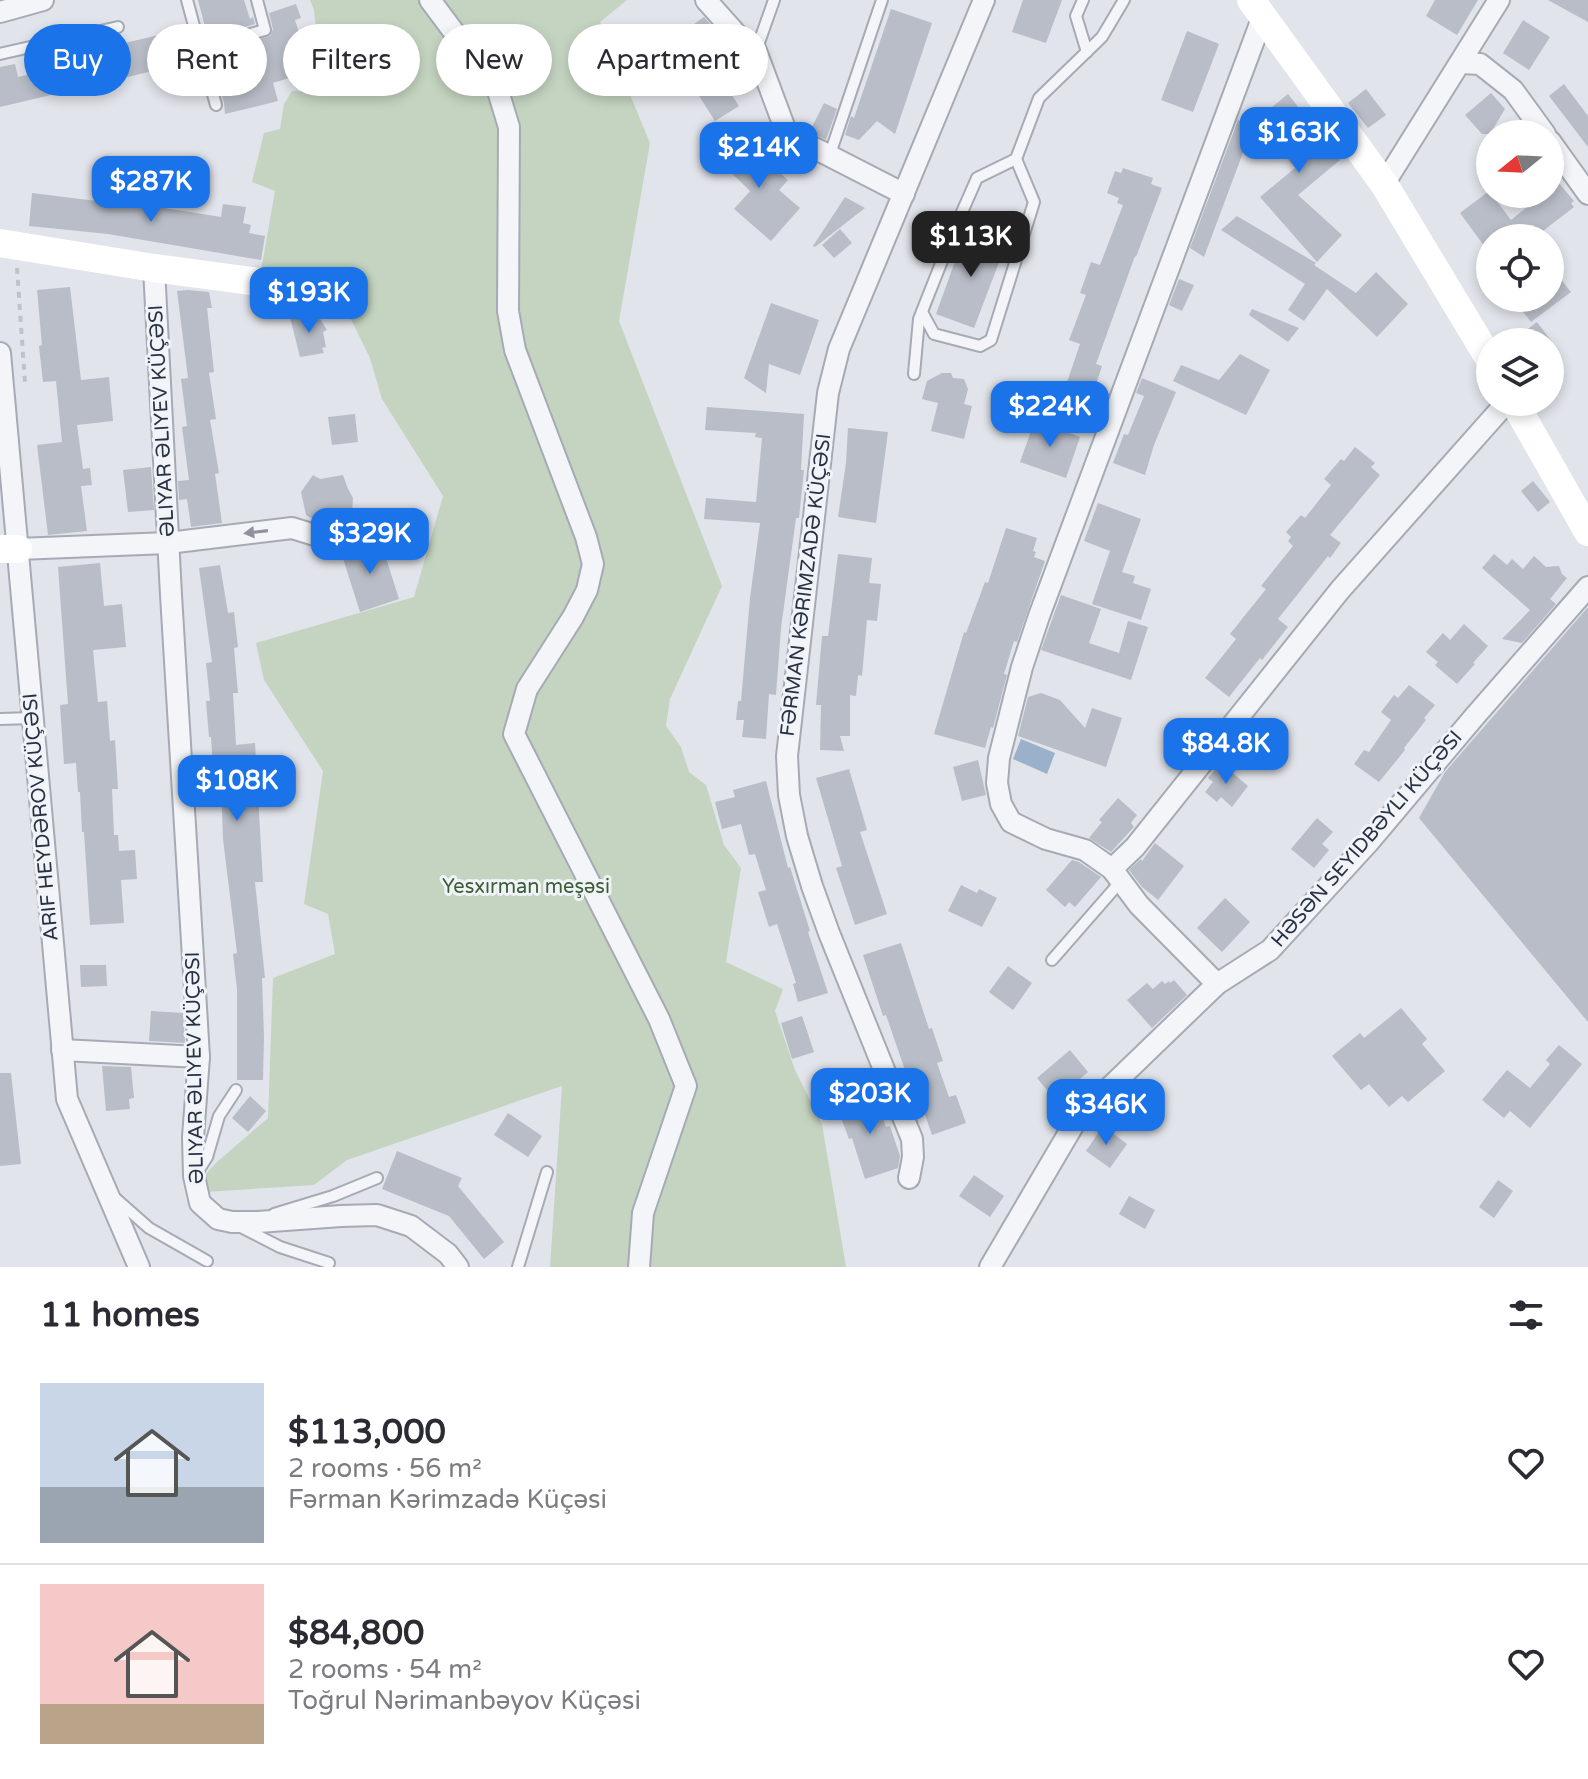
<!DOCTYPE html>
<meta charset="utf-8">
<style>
body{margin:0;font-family:"Varela Round",sans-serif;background:#f7f7f7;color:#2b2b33;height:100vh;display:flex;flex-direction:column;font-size:30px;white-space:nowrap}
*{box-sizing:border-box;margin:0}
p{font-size:26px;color:#7c7c81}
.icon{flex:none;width:44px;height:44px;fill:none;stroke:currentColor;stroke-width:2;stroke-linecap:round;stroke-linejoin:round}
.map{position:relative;height:1267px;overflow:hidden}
.details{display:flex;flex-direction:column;background:#fff;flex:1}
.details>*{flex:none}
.guide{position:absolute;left:24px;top:24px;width:800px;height:72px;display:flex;gap:16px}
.needle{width:52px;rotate:252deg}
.fabs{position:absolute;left:1476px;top:120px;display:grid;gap:16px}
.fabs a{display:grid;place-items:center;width:88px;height:88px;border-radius:50%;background:#fff;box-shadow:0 4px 12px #0003;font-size:40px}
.price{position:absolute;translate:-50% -68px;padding:0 18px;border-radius:16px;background:#1a73e8;color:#fff;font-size:26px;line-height:52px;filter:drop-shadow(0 2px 4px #0008)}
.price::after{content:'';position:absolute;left:50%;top:48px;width:24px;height:18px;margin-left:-12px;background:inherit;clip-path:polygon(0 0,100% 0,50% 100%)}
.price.selected{background:#222;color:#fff}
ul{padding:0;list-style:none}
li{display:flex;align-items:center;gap:24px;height:200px;padding:0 40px}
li+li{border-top:2px solid #e1e1e2}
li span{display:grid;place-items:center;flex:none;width:224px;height:160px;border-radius:0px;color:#555}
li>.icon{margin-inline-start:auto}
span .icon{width:96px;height:96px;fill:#fffc;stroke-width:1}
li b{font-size:34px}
h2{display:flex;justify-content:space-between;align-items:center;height:96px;padding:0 40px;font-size:34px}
.chip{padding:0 28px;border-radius:36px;background:#fff;box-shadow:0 4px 12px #0003;font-size:28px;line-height:72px}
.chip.selected{background:#1a73e8;color:#fff}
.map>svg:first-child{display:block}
.green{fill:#c5d4c1}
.water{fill:#9ab0cb}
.building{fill:#b8bdc7}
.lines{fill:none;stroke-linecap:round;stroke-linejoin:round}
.lane-casing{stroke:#a6aab4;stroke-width:14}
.street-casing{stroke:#a6aab4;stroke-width:24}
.path{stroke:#bfc2c9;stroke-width:4;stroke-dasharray:6 6;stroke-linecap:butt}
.lane{stroke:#f4f5f8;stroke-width:10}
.street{stroke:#f4f5f8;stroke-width:20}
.secondary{stroke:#fff;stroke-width:28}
.oneway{fill:#8e929d}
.labels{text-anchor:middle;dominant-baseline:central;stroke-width:6;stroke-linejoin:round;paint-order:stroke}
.street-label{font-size:20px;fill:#283042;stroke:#f0f3f7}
.park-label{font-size:20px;fill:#3b5e35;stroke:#f0f3f7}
</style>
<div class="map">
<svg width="1588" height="1267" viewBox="0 0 1588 1267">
<rect width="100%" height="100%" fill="#e1e4ea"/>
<path class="green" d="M 310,0 L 627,0 L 600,22 L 650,143 L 619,321 L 722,586 L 670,699 L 666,726 L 681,747 L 689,772 L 706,785 L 724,845 L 741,868 L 726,962 L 783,989 L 775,1011 L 795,1070 L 822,1124 L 846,1267 L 550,1267 L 562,1086 L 347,1160 L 314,1185 L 205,1192 L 203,1177 L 217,1162 L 268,1118 L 273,978 L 335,954 L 328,914 L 304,904 L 323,771 L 264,680 L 256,643 L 414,597 L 443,496 L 382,399 L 370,358 L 328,273 L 259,282 L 275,191 L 252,182 L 264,133 L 280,129 L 284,104 L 292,91 L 323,92 L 314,10 Z"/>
<path class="water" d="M 1021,739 L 1055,753 L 1047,774 L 1013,759 Z"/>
<g class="building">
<path d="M 198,0 L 244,0 L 250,19 L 253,17 L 255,24 L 208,38 Z"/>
<path d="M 1023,0 L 1062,0 L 1046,43 L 1012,32 Z"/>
<path d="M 1435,0 L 1478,0 L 1457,35 L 1426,16 Z"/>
<path d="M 1548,0 L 1588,0 L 1588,22 Z"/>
<path d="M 296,4 L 301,18 L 295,20 L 311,71 L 273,83 L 278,101 L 225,114 L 224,103 L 211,57 L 213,57 L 212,53 L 270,36 L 273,29 L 269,13 Z"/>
<path d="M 891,9 L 932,23 L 895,134 L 877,121 L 859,140 L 845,135 L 851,116 L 854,118 Z"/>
<path d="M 704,17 L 728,45 L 709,59 L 739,106 L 715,121 L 685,74 L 692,70 L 671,40 Z"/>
<path d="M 1523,20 L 1550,37 L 1529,70 L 1503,53 Z"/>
<path d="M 1187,31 L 1219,44 L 1193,112 L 1161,100 Z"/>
<path d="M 167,33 L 170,44 L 174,43 L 178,59 L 173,60 L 174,66 L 0,107 L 0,67 L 15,64 L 18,77 L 110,55 L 108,47 Z"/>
<path d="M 1564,84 L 1588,116 L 1588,147 L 1549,96 Z"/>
<path d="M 1366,89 L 1386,115 L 1368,128 L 1348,103 Z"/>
<path d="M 1491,93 L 1505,109 L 1490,134 L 1482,134 L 1465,115 Z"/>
<path d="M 1288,94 L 1340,160 L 1298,195 L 1342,235 L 1317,262 L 1260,197 L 1295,168 L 1256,120 Z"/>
<path d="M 824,103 L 837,109 L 826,140 L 810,131 Z"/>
<path d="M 1238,120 L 1253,126 L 1204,257 L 1190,248 Z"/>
<path d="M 733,137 L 768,171 L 772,166 L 788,180 L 779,190 L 800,208 L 771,241 L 734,209 L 750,191 L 714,156 Z"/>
<path d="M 1123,168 L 1153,178 L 1151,184 L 1162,188 L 1136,257 L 1135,256 L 1096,364 L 1102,366 L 1091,400 L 1064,391 L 1080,344 L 1069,340 L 1086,295 L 1080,293 L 1091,262 L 1100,265 L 1123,205 L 1117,203 L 1119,198 L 1107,193 L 1115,171 L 1121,173 Z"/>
<path d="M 1558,182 L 1574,201 L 1571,203 L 1574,207 L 1534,238 L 1490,238 L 1490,254 L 1460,213 L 1489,191 L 1511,220 L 1543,194 L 1550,194 L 1550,189 Z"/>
<path d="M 32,193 L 113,203 L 157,210 L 158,207 L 221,217 L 223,204 L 246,207 L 243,223 L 251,225 L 249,233 L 265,236 L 261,260 L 108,234 L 29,226 Z"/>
<path d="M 845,197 L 865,208 L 815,247 L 813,246 Z"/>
<path d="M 1237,216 L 1316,263 L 1314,265 L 1356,293 L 1376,272 L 1408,304 L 1377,337 L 1327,289 L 1304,321 L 1288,310 L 1305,284 L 1221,230 Z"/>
<path d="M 840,229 L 852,243 L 834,258 L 822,245 Z"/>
<path d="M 966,231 L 1006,244 L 974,328 L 936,314 Z"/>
<path d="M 1559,277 L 1571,292 L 1531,322 L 1520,308 L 1532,298 L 1550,298 L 1550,284 Z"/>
<path d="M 1179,279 L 1194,285 L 1182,311 L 1169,305 Z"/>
<path d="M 70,287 L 81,380 L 109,377 L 113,421 L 77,425 L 83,469 L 90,468 L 92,485 L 81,486 L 87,531 L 48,535 L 37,445 L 62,442 L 56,381 L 43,382 L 39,346 L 42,345 L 37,290 Z"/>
<path d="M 188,290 L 209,292 L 212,308 L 207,308 L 214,372 L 209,373 L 216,419 L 210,420 L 219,473 L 215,474 L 222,523 L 191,527 L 187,499 L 179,500 L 178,481 L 189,480 L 182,427 L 187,426 L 181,379 L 188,378 L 177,291 Z"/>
<path d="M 771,303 L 819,320 L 800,375 L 769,364 L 766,393 L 744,378 Z"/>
<path d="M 1252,309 L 1299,328 L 1288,342 L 1249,315 Z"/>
<path d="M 306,314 L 311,315 L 320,319 L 327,330 L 323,332 L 326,347 L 322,348 L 324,353 L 300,357 L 290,317 Z"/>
<path d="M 1537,322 L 1552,342 L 1511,342 Z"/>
<path d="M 1240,354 L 1270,370 L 1246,415 L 1173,381 L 1181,365 L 1219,380 Z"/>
<path d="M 942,373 L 951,373 L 953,378 L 964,379 L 968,389 L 964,404 L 972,406 L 964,439 L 931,431 L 938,403 L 922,399 L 927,381 Z"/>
<path d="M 1142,378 L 1176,392 L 1154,445 L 1145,475 L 1113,463 L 1124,434 L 1128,435 L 1144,396 L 1136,393 Z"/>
<path d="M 707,407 L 804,414 L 801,470 L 804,470 L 799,518 L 796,518 L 781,628 L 776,695 L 769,694 L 766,739 L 742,737 L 744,720 L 736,720 L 738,701 L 741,701 L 750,598 L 760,523 L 704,519 L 706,498 L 756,502 L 762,438 L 755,437 L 756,433 L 705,430 Z"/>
<path d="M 355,414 L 358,442 L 332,445 L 328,417 Z"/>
<path d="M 1035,420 L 1080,437 L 1066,478 L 1020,462 Z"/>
<path d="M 848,428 L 888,432 L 876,523 L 838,517 L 846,463 Z"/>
<path d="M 1355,447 L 1375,463 L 1371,467 L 1380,475 L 1330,535 L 1341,543 L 1330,558 L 1328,556 L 1278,619 L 1288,627 L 1262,660 L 1260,658 L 1229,697 L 1205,678 L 1236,639 L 1230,634 L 1266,589 L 1261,586 L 1293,546 L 1288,541 L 1291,537 L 1286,532 L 1301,515 L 1305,518 L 1331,485 L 1324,479 L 1341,459 L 1344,461 Z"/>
<path d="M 151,467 L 154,510 L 128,512 L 123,470 Z"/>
<path d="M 313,475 L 320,479 L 343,475 L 348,489 L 353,498 L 352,515 L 328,519 L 327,524 L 322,524 L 306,515 L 301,492 Z"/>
<path d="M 1533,481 L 1550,502 L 1538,512 L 1521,491 Z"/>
<path d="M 1098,503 L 1141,519 L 1122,572 L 1135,576 L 1133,583 L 1151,589 L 1141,620 L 1092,604 L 1110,551 L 1084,541 Z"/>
<path d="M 366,511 L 396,511 L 396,528 L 372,528 L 367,520 Z"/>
<path d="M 1006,528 L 1037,538 L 1033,551 L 1036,552 L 1034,557 L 1045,561 L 1017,642 L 1014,641 L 1004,674 L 1007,675 L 993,728 L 991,727 L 985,748 L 934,734 L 964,632 L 966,633 L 985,582 L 988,583 Z"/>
<path d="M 380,539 L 399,599 L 360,612 L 341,552 Z"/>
<path d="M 838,554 L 872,558 L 869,583 L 881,584 L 877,621 L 867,620 L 862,676 L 858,675 L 856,696 L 850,695 L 850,736 L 840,736 L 844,751 L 820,750 L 821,705 L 816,705 L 822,636 L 828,636 Z"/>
<path d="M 1494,554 L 1507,565 L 1512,559 L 1523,569 L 1534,556 L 1546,567 L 1559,566 L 1562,574 L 1567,578 L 1550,599 L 1556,604 L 1522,643 L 1502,639 L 1530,610 L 1482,568 Z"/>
<path d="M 100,563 L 104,606 L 122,604 L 126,647 L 93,650 L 98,702 L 107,701 L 110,741 L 115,740 L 118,789 L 112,789 L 114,835 L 118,835 L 119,851 L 135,850 L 137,879 L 121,880 L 124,923 L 90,925 L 84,832 L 82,832 L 80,792 L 78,792 L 76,763 L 64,764 L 60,705 L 68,704 L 58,567 Z"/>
<path d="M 220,565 L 228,613 L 234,612 L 238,647 L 234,648 L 238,693 L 233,693 L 236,745 L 255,743 L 263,882 L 255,882 L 265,978 L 262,978 L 264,1037 L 263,1080 L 237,1080 L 237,989 L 233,954 L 237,953 L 223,839 L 221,782 L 214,782 L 211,737 L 209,737 L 206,701 L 210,701 L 206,663 L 212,662 L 199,568 Z"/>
<path d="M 1061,595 L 1101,609 L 1089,643 L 1119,653 L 1128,621 L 1148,627 L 1131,680 L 1041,650 Z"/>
<path d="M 1588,607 L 1588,1022 L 1419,818 L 1445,772 Z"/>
<path d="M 1464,624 L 1488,646 L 1473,663 L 1475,664 L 1457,684 L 1435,665 L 1438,662 L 1426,652 L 1443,633 L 1450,640 Z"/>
<path d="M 1409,685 L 1435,705 L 1424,718 L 1426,720 L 1404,748 L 1405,750 L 1379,782 L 1354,764 L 1364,750 L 1369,752 L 1391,720 L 1381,712 L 1394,695 L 1398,698 Z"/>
<path d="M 1041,693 L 1060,700 L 1085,728 L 1092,708 L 1122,718 L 1106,767 L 1018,736 L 1028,697 Z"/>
<path d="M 978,760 L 986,795 L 962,801 L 953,767 Z"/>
<path d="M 1221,763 L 1248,786 L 1232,807 L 1221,797 L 1217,802 L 1205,792 L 1213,782 L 1208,778 Z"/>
<path d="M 849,769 L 867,830 L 860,832 L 887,914 L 855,925 L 836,868 L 842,866 L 816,778 Z"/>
<path d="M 766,781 L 788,868 L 790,867 L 810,931 L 808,932 L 828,993 L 798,1002 L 793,984 L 796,983 L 777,924 L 769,927 L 758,892 L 766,890 L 755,854 L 749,855 L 741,824 L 722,829 L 715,802 L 735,797 L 733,790 Z"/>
<path d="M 1118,798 L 1137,815 L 1131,823 L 1134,827 L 1111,852 L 1089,838 L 1102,822 L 1099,820 Z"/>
<path d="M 1317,818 L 1333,832 L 1322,844 L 1329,850 L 1314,868 L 1291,849 Z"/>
<path d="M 1155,843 L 1184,866 L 1158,900 L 1142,887 L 1129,870 L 1141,859 L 1142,861 Z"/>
<path d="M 1072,860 L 1079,862 L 1101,877 L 1075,907 L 1069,902 L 1065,907 L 1046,890 Z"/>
<path d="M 961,885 L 977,893 L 979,889 L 997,898 L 982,927 L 948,911 Z"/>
<path d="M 1225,898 L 1250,922 L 1222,952 L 1197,928 Z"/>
<path d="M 901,943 L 929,1029 L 932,1028 L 943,1061 L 937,1063 L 949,1097 L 956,1095 L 966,1123 L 932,1135 L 910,1072 L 906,1073 L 886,1015 L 883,1016 L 863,955 Z"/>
<path d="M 80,965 L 106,965 L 107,986 L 81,987 Z"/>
<path d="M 1008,966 L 1032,983 L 1013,1010 L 989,992 Z"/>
<path d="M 1174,980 L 1187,995 L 1152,1028 L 1127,1000 L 1147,983 L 1153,989 L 1162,981 L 1165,984 L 1169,981 L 1170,983 Z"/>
<path d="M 1401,1008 L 1427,1039 L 1422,1044 L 1445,1071 L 1408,1102 L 1402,1096 L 1389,1107 L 1369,1084 L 1361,1090 L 1332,1056 L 1360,1033 L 1364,1038 Z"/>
<path d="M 151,1011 L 183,1013 L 185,1043 L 149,1041 Z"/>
<path d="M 802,1016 L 814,1052 L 792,1059 L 781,1023 Z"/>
<path d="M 1559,1045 L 1582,1064 L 1530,1128 L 1510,1111 L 1504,1118 L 1482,1100 L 1507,1070 L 1530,1088 L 1550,1064 L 1546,1060 Z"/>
<path d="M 1070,1050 L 1088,1072 L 1055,1100 L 1037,1078 Z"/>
<path d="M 102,1066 L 131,1067 L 134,1098 L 129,1099 L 130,1109 L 106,1111 Z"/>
<path d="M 0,1073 L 11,1073 L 21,1164 L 0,1166 Z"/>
<path d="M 874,1093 L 886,1127 L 890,1126 L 900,1156 L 898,1168 L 865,1179 L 852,1138 L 849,1139 L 837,1107 Z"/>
<path d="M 250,1096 L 266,1111 L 248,1132 L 232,1118 Z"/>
<path d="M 508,1113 L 542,1136 L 528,1157 L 494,1135 Z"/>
<path d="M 1103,1126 L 1127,1144 L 1110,1168 L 1086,1151 Z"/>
<path d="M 397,1151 L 462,1178 L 458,1186 L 504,1242 L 484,1259 L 449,1216 L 382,1189 Z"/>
<path d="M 974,1175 L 1004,1196 L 990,1217 L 959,1196 Z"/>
<path d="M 1498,1180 L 1513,1191 L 1494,1218 L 1479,1207 Z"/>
<path d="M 1129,1196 L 1155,1210 L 1145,1229 L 1119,1214 Z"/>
</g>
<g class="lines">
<g class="lane-casing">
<g id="lane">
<path d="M 187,0 L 200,48 L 265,30 L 257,0"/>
<path d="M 1083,0 L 1076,16 L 1087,52"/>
<path d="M 200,48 L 216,105"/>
<path d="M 756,51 L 774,0"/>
<path d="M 0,54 L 118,27"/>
<path d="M 829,157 L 882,0"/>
<path d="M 922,312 L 934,334 L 980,346 L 991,340 L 1034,202 L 1016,159"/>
<path d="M 914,374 L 919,319 L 955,228 L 977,178 L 1016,159 L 1039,98 L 1102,37 L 1124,0"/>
<path d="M 0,719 L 33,718"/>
<path d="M 1052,960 L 1121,881"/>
<path d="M 198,1171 L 207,1157 L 219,1116 L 236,1090"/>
<path d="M 115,1198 L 149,1228 L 207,1261"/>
<path d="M 274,1214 L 333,1196 L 377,1178"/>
<path d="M 241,1227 L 280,1247 L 329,1263"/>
<path d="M 518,1267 L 547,1172"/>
</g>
</g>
<g class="street-casing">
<g id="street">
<path d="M 430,0 L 498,91 L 509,127 L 508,311 L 515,350 L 586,537 L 593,564 L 587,590 L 573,617 L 527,689 L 514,734 L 659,1019 L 686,1086 L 643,1213 L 639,1267"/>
<path d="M 706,0 L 738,36 L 756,51 L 787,134 L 904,194"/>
<path d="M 0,12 L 43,0"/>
<path d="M 1461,63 L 1480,64 L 1513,90 L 1545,134"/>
<path d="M 1550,141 L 1588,194"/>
<path d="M 1384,184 L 1499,0"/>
<path d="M 154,268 L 171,595 L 199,1057 L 193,1137 L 194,1176 L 200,1203 L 218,1219 L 232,1222 L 258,1222 L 341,1216 L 377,1215 L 411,1226 L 448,1254 L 458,1267"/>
<path d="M 0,353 L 67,1099 L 139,1267"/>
<path d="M 18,549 L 168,543 L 292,528 L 321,537 L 347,535 L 359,530"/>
<path d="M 1112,869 L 1085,850 L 1046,839 L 1011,822 L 1001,804 L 997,783 L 999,758 L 1022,667 L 1039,616 L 1263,16"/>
<path d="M 1217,984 L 1139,905 L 1112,869 L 1135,847 L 1340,590 L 1507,402"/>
<path d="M 62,1050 L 199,1057"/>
<path d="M 909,1178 L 913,1157 L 912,1139 L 829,933 L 812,886 L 797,836 L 789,795 L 787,756 L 828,393 L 839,349 L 984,0"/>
<path d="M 990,1267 L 1077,1119 L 1217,984 L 1270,950 L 1368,843 L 1475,716 L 1588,587"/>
</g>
</g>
<path class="path" d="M 17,268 L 25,383"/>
<use href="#lane" class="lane"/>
<use href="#street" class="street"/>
<g class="secondary">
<path d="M 1251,0 L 1384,184 L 1490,360"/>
<path d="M 0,243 L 154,268 L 259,282"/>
<path d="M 1514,402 L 1588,532"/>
<path d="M 0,549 L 18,549"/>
</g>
</g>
<defs><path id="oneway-solid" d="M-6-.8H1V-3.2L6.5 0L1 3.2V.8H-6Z" transform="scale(2)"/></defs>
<use class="oneway" href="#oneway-solid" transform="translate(256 532) rotate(173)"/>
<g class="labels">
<g class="street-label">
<text transform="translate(162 421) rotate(-93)">ƏLIYAR ƏLIYEV KÜÇƏSI</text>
<text transform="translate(806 585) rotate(-83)">FƏRMAN KƏRIMZADƏ KÜÇƏSI</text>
<text transform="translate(41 817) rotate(-95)">ARIF HEYDƏROV KÜÇƏSI</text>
<text transform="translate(1367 839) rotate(-49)">HƏSƏN SEYIDBƏYLI KÜÇƏSI</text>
<text transform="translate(195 1068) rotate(-91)">ƏLIYAR ƏLIYEV KÜÇƏSI</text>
</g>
<g class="park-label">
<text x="526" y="887">Yesxırman meşəsi</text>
</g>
</g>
</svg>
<div class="fabs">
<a><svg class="needle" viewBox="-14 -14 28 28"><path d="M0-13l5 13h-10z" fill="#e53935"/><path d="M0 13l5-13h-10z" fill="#7c7c81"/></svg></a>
<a><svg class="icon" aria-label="locate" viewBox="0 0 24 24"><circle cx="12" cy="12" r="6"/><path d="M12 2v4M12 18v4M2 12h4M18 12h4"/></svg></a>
<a><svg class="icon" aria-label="layers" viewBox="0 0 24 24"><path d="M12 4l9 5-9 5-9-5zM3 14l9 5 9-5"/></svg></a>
</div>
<b class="price" style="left:1299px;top:175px">$163K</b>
<b class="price" style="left:759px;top:190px">$214K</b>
<b class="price" style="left:151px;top:224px">$287K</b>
<b class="price selected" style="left:971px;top:279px">$113K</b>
<b class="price" style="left:309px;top:335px">$193K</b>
<b class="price" style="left:1050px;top:449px">$224K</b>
<b class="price" style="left:370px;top:576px">$329K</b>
<b class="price" style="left:1226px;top:786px">$84.8K</b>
<b class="price" style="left:237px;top:823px">$108K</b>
<b class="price" style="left:870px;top:1136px">$203K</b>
<b class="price" style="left:1106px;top:1147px">$346K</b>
<div class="guide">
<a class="chip selected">Buy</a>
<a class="chip">Rent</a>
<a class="chip">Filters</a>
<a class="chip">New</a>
<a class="chip">Apartment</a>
</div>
</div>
<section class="details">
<h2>11 homes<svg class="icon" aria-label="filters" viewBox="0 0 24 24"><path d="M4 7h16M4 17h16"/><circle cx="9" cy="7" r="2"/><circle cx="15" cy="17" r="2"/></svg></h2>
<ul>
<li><span style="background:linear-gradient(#c9d6e8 65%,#9aa5b1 0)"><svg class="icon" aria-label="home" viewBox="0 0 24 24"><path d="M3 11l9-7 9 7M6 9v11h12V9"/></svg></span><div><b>$113,000</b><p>2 rooms · 56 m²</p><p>Fərman Kərimzadə Küçəsi</p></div><svg class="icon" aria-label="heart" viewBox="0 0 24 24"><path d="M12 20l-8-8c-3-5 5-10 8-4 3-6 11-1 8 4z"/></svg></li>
<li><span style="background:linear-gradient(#f6c9c9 75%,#b9a48a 0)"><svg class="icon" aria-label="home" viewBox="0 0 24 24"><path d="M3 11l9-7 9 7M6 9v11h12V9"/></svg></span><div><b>$84,800</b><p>2 rooms · 54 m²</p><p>Toğrul Nərimanbəyov Küçəsi</p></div><svg class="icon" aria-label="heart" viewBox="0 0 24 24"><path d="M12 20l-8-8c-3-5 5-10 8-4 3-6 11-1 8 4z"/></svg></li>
</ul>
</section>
